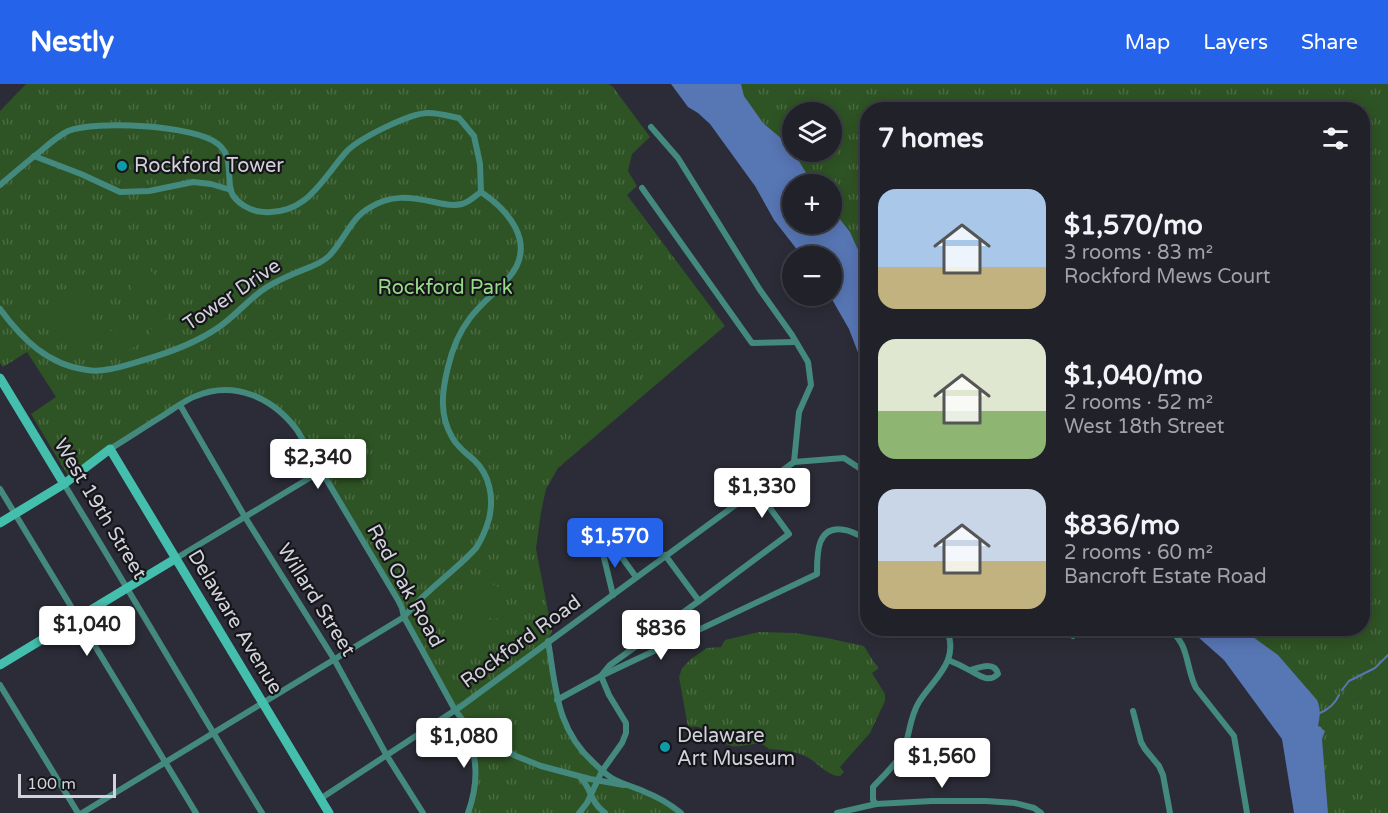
<!DOCTYPE html>
<meta charset="utf-8">
<style>
body{margin:0;font-family:"Varela Round",sans-serif;background:#2d2e35;color:#f1f3f6;height:100vh;display:flex;flex-direction:column;font-size:22px;white-space:nowrap}
*{box-sizing:border-box;margin:0}
p{font-size:20px;color:#a2a3a8}
.icon{flex:none;width:33px;height:33px;fill:none;stroke:currentColor;stroke-width:2;stroke-linecap:round;stroke-linejoin:round}
.map{position:relative;flex:1;overflow:hidden}
.sheet{position:absolute;left:860px;top:18px;width:510px;height:534px;display:flex;flex-direction:column;background:#202129;border-radius:24px;box-shadow:0 3px 15px #0003,0 0 0 2px #3d3e46}
.sheet>*{flex:none}
.buttons{position:absolute;left:782px;top:18px;display:grid;gap:12px}
.buttons a{display:grid;place-items:center;width:60px;height:60px;border-radius:50%;background:#202129;box-shadow:0 3px 15px #0003,0 0 0 2px #3d3e46;font-size:30px}
.scale{position:absolute;left:18px;bottom:15px;width:98px;box-sizing:border-box;padding-left:6px;border:3px solid #d2d2da;border-top:0;font-size:16px;line-height:21px;white-space:nowrap;color:#d2d2da;-webkit-text-stroke:4px #15151a;paint-order:stroke}
.price{position:absolute;translate:-50% -51px;padding:0 14px;border-radius:6px;background:#fff;color:#222;font-size:20px;line-height:39px;filter:drop-shadow(0 2px 3px #0008)}
.price::after{content:'';position:absolute;left:50%;top:36px;width:18px;height:14px;margin-left:-9px;background:inherit;clip-path:polygon(0 0,100% 0,50% 100%)}
.price.on{background:#2563eb;color:#fff}
ul{padding:0;list-style:none}
li{display:flex;align-items:center;gap:18px;height:150px;padding:0 18px}
li span{display:grid;place-items:center;flex:none;width:168px;height:120px;border-radius:18px;color:#555}
li>.icon{margin-inline-start:auto}
span .icon{width:72px;height:72px;fill:#fffc;stroke-width:1}
li b{font-size:26px}
h2{display:flex;justify-content:space-between;align-items:center;height:72px;padding:0 18px;font-size:26px}
header{display:flex;align-items:center;gap:36px;box-sizing:border-box;height:84px;padding:0 30px;background:#2563eb;color:#fff}
header strong{font-size:28px}
nav{display:flex;gap:33px;margin-inline-start:auto;font-size:21px}
.map>svg:first-child{display:block}
.park{fill:url(#park-tufts);fill-rule:evenodd}
.garden{fill:#2e5324}
.water{fill:#5776b4}
.lines{fill:none;stroke-linecap:round;stroke-linejoin:round}
.stream{stroke:#5776b4;stroke-width:2}
.street{stroke:#44897e;stroke-width:6}
.secondary{stroke:#44bead;stroke-width:9}
.culture-dot{fill:#0f9aa8;stroke:#15151a;stroke-width:2}
.labels{text-anchor:middle;dominant-baseline:central;stroke-width:4.5;stroke-linejoin:round;paint-order:stroke}
.poi-label{font-size:20px;fill:#d2d2da;stroke:#15151a;text-anchor:start}
.park-label{font-size:20px;fill:#97da85;stroke:#15151a}
.street-label{font-size:20px;fill:#d2d2da;stroke:#15151a}
</style>
<header>
<strong>Nestly</strong>
<nav><a>Map</a><a>Layers</a><a>Share</a></nav>
</header>
<div class="map">
<svg width="1388" height="729" viewBox="0 0 1388 729">
<defs>
<pattern id="park-tufts" width="24" height="20" patternUnits="userSpaceOnUse" patternTransform="scale(1.5)"><rect width="24" height="20" fill="#2e5324"/><path d="M3 7l-1-3M5 7V3M7 7l1-3M15 17l-1-3M17 17v-4M19 17l1-3" fill="none" stroke="#4b6b43"/></pattern>
</defs>
<rect width="100%" height="100%" fill="#2b2c37"/>
<g class="park">
<path d="M 26,0 L 609,0 L 613,3 L 650,53 L 632,70 L 628,87 L 637,102 L 627,111 L 725,242 L 558,384 L 546,405 L 541,428 L 536,465 L 552,547 L 548,557 L 567,644 L 602,687 L 597,696 L 645,708 L 681,729 L 468,729 L 475,702 L 467,642 L 402,524 L 297,346 L 271,320 L 229,306 L 197,312 L 70,395 L 31,330 L 56,313 L 27,268 L 3,283 L 0,279 L 0,27 Z"/>
<path d="M 703,0 L 1388,0 L 1388,729 L 1312,729 L 1306,639 L 1211,545 L 1362,544 L 1362,26 L 867,26 L 867,268 L 831,172 L 831,100 L 792,100 ZM 792,28 L 831,28 L 831,68 L 792,68 Z"/>
<path d="M 759,548 L 794,549 L 827,554 L 864,562 L 875,580 L 878,582 L 878,585 L 872,589 L 885,610 L 885,617 L 870,649 L 840,683 L 844,688 L 840,692 C 827,692 818,679 807,673 C 796,667 782,666 769,665 C 758,654 746,664 732,662 C 719,660 709,645 698,643 C 694,642 691,643 688,643 L 679,593 L 682,584 L 691,575 L 707,564 L 721,563 L 725,556 Z"/>
</g>
<g class="garden">
<path d="M 142,183 C 153,186 159,194 160,206 L 142,216 L 132,210 L 128,191 L 133,185 Z"/>
<path d="M 73,202 L 81,205 L 95,213 L 95,219 L 89,234 L 85,250 L 81,253 L 49,237 C 44,219 57,207 73,202 Z"/>
<path d="M 163,224 L 168,234 L 147,244 L 142,235 Z"/>
<path d="M 169,236 L 174,246 L 153,257 L 148,247 Z"/>
<path d="M 125,240 L 130,250 L 109,260 L 105,250 Z"/>
<path d="M 131,253 L 136,262 L 116,272 L 111,263 Z"/>
<path d="M 492,500 L 500,504 L 502,519 L 504,520 L 504,530 L 496,535 L 491,536 L 491,534 L 472,533 C 465,514 470,502 492,500 Z"/>
<path d="M 489,539 L 490,551 L 468,552 L 467,541 Z"/>
</g>
<g class="water">
<path d="M 671,0 L 741,0 L 744,12 L 763,39 L 789,61 L 813,100 L 792,100 L 792,140 L 831,140 L 831,124 L 850,148 L 867,186 L 867,292 L 849,245 L 830,212 L 831,212 L 831,172 L 802,172 L 774,136 L 755,102 L 710,40 L 698,29 L 688,23 Z"/>
<path d="M 1189,545 L 1242,545 L 1278,571 L 1317,616 C 1321,625 1320,632 1318,642 L 1321,643 L 1322,645 L 1325,647 L 1322,655 L 1328,729 L 1294,729 L 1282,655 L 1224,576 Z"/>
</g>
<g class="lines">
<g class="stream">
<path d="M 1342,606 L 1349,597 L 1375,584 L 1388,571"/>
<path d="M 1320,629 C 1329,625 1335,620 1339,611"/>
</g>
<g class="street">
<path d="M 651,43 L 678,74 L 760,206 L 792,251 L 808,278 L 811,301 L 799,328 L 794,378"/>
<path d="M 34,72 L 81,90 L 120,108 L 149,107 L 193,98 L 211,100 L 231,106"/>
<path d="M 0,101 C 14,89 28,77 42,66 C 50,59 58,52 68,47 C 95,36 195,41 218,60 C 233,72 227,91 231,107 C 235,119 252,128 264,128 C 307,131 322,95 347,67 C 360,54 410,29 428,29 C 439,29 449,32 459,34 L 474,52 L 480,80 L 481,108"/>
<path d="M 642,104 L 752,259 L 795,258"/>
<path d="M 0,225 C 22,255 48,281 87,286 C 105,289 126,281 144,276 C 171,268 196,259 219,243 C 235,232 248,216 264,205 C 277,196 291,191 305,185 C 313,182 322,179 329,172 C 344,157 350,135 369,124 C 391,110 410,113 434,118 C 442,120 454,122 462,120 C 468,119 475,112 481,108"/>
<path d="M 180,321 L 245,433 L 334,575 L 387,672 L 423,729"/>
<path d="M 110,365 C 128,354 146,342 164,331 C 175,324 185,316 196,312 C 235,296 273,314 297,346 L 398,516 L 402,524 L 404,533 L 455,626 L 471,647 L 478,652 L 516,672 L 541,682 L 590,695 L 624,701"/>
<path d="M 794,378 L 844,374 L 867,389"/>
<path d="M 64,400 C 131,509 195,620 262,729"/>
<path d="M 0,405 L 196,729"/>
<path d="M 665,471 L 699,517"/>
<path d="M 175,475 L 321,387"/>
<path d="M 613,511 L 600,457 L 605,453 L 610,457 L 636,493"/>
<path d="M 1166,544 C 1190,557 1185,583 1196,604 L 1234,652 L 1247,729"/>
<path d="M 1073,552 L 1077,544"/>
<path d="M 548,557 C 556,604 556,645 594,679 C 600,685 607,692 615,696 C 625,701 635,703 645,708 C 658,713 670,720 681,729"/>
<path d="M 948,576 C 956,579 964,583 971,587 C 980,592 989,599 998,590 C 995,577 980,583 971,586"/>
<path d="M 0,601 L 78,729"/>
<path d="M 557,616 L 601,592 L 817,490 C 817,471 816,440 845,446 C 852,447 860,452 867,455"/>
<path d="M 1133,627 L 1141,658 L 1145,665 L 1159,682 L 1163,691 L 1170,729"/>
<path d="M 580,693 C 592,705 590,718 605,729"/>
<path d="M 320,715 L 460,623 L 794,378"/>
<path d="M 876,720 L 873,716 L 873,703 C 883,692 896,681 903,667 C 910,652 909,634 919,618 C 934,594 961,577 946,544"/>
<path d="M 82,729 L 404,533 C 418,515 436,501 453,486 C 461,479 469,472 476,464 C 482,455 486,445 489,435 C 494,414 490,391 474,376 C 466,369 457,363 452,353 C 439,331 442,307 448,283 C 452,266 460,247 470,234 C 482,218 499,206 511,191 C 536,158 508,126 481,108"/>
<path d="M 468,729 C 479,698 477,677 468,646"/>
<path d="M 579,729 L 587,719 L 602,687 L 622,659 L 626,649 L 626,639 L 609,611 L 601,592 L 610,581 L 699,517 L 789,450 L 756,405"/>
<path d="M 837,729 L 876,720 L 932,717 L 986,717 L 1015,719 L 1034,724 L 1041,729"/>
</g>
<g class="secondary">
<path d="M 0,294 L 64,400"/>
<path d="M 0,439 L 64,400 L 110,365 L 329,729"/>
<path d="M 0,581 L 175,475"/>
</g>
</g>
<g class="culture-dot">
<circle cx="122" cy="82" r="6"/>
<circle cx="665" cy="663" r="6"/>
</g>
<g class="labels">
<g class="poi-label">
<text x="134" y="82">Rockford Tower</text>
<text x="677" y="652">Delaware<tspan x="677" dy="23">Art Museum</tspan></text>
</g>
<g class="park-label">
<text x="445" y="204">Rockford Park</text>
</g>
<g class="street-label">
<text transform="translate(232 211) rotate(-34)">Tower Drive</text>
<text transform="translate(100 425) rotate(59)">West 19th Street</text>
<text transform="translate(405 502) rotate(61)">Red Oak Road</text>
<text transform="translate(316 516) rotate(58)">Willard Street</text>
<text transform="translate(235 538) rotate(59)">Delaware Avenue</text>
<text transform="translate(521 558) rotate(-36)">Rockford Road</text>
</g>
</g>
</svg>
<div class="buttons">
<a><svg class="icon" aria-label="layers" viewBox="0 0 24 24"><path d="M12 4l9 5-9 5-9-5zM3 14l9 5 9-5"/></svg></a>
<a>+</a>
<a>−</a>
</div>
<div class="scale">100 m</div>
<b class="price" style="left:318px;top:406px">$2,340</b>
<b class="price" style="left:762px;top:435px">$1,330</b>
<b class="price on" style="left:615px;top:485px">$1,570</b>
<b class="price" style="left:87px;top:573px">$1,040</b>
<b class="price" style="left:661px;top:577px">$836</b>
<b class="price" style="left:464px;top:685px">$1,080</b>
<b class="price" style="left:942px;top:705px">$1,560</b>
<section class="sheet">
<h2>7 homes<svg class="icon" aria-label="filters" viewBox="0 0 24 24"><path d="M4 7h16M4 17h16"/><circle cx="9" cy="7" r="2"/><circle cx="15" cy="17" r="2"/></svg></h2>
<ul>
<li><span style="background:linear-gradient(#a9c7e8 65%,#c2b280 0)"><svg class="icon" aria-label="home" viewBox="0 0 24 24"><path d="M3 11l9-7 9 7M6 9v11h12V9"/></svg></span><div><b>$1,570/mo</b><p>3 rooms · 83 m²</p><p>Rockford Mews Court</p></div></li>
<li><span style="background:linear-gradient(#dfe7d0 60%,#8fb573 0)"><svg class="icon" aria-label="home" viewBox="0 0 24 24"><path d="M3 11l9-7 9 7M6 9v11h12V9"/></svg></span><div><b>$1,040/mo</b><p>2 rooms · 52 m²</p><p>West 18th Street</p></div></li>
<li><span style="background:linear-gradient(#c9d6e8 60%,#c2b280 0)"><svg class="icon" aria-label="home" viewBox="0 0 24 24"><path d="M3 11l9-7 9 7M6 9v11h12V9"/></svg></span><div><b>$836/mo</b><p>2 rooms · 60 m²</p><p>Bancroft Estate Road</p></div></li>
</ul>
</section>
</div>
